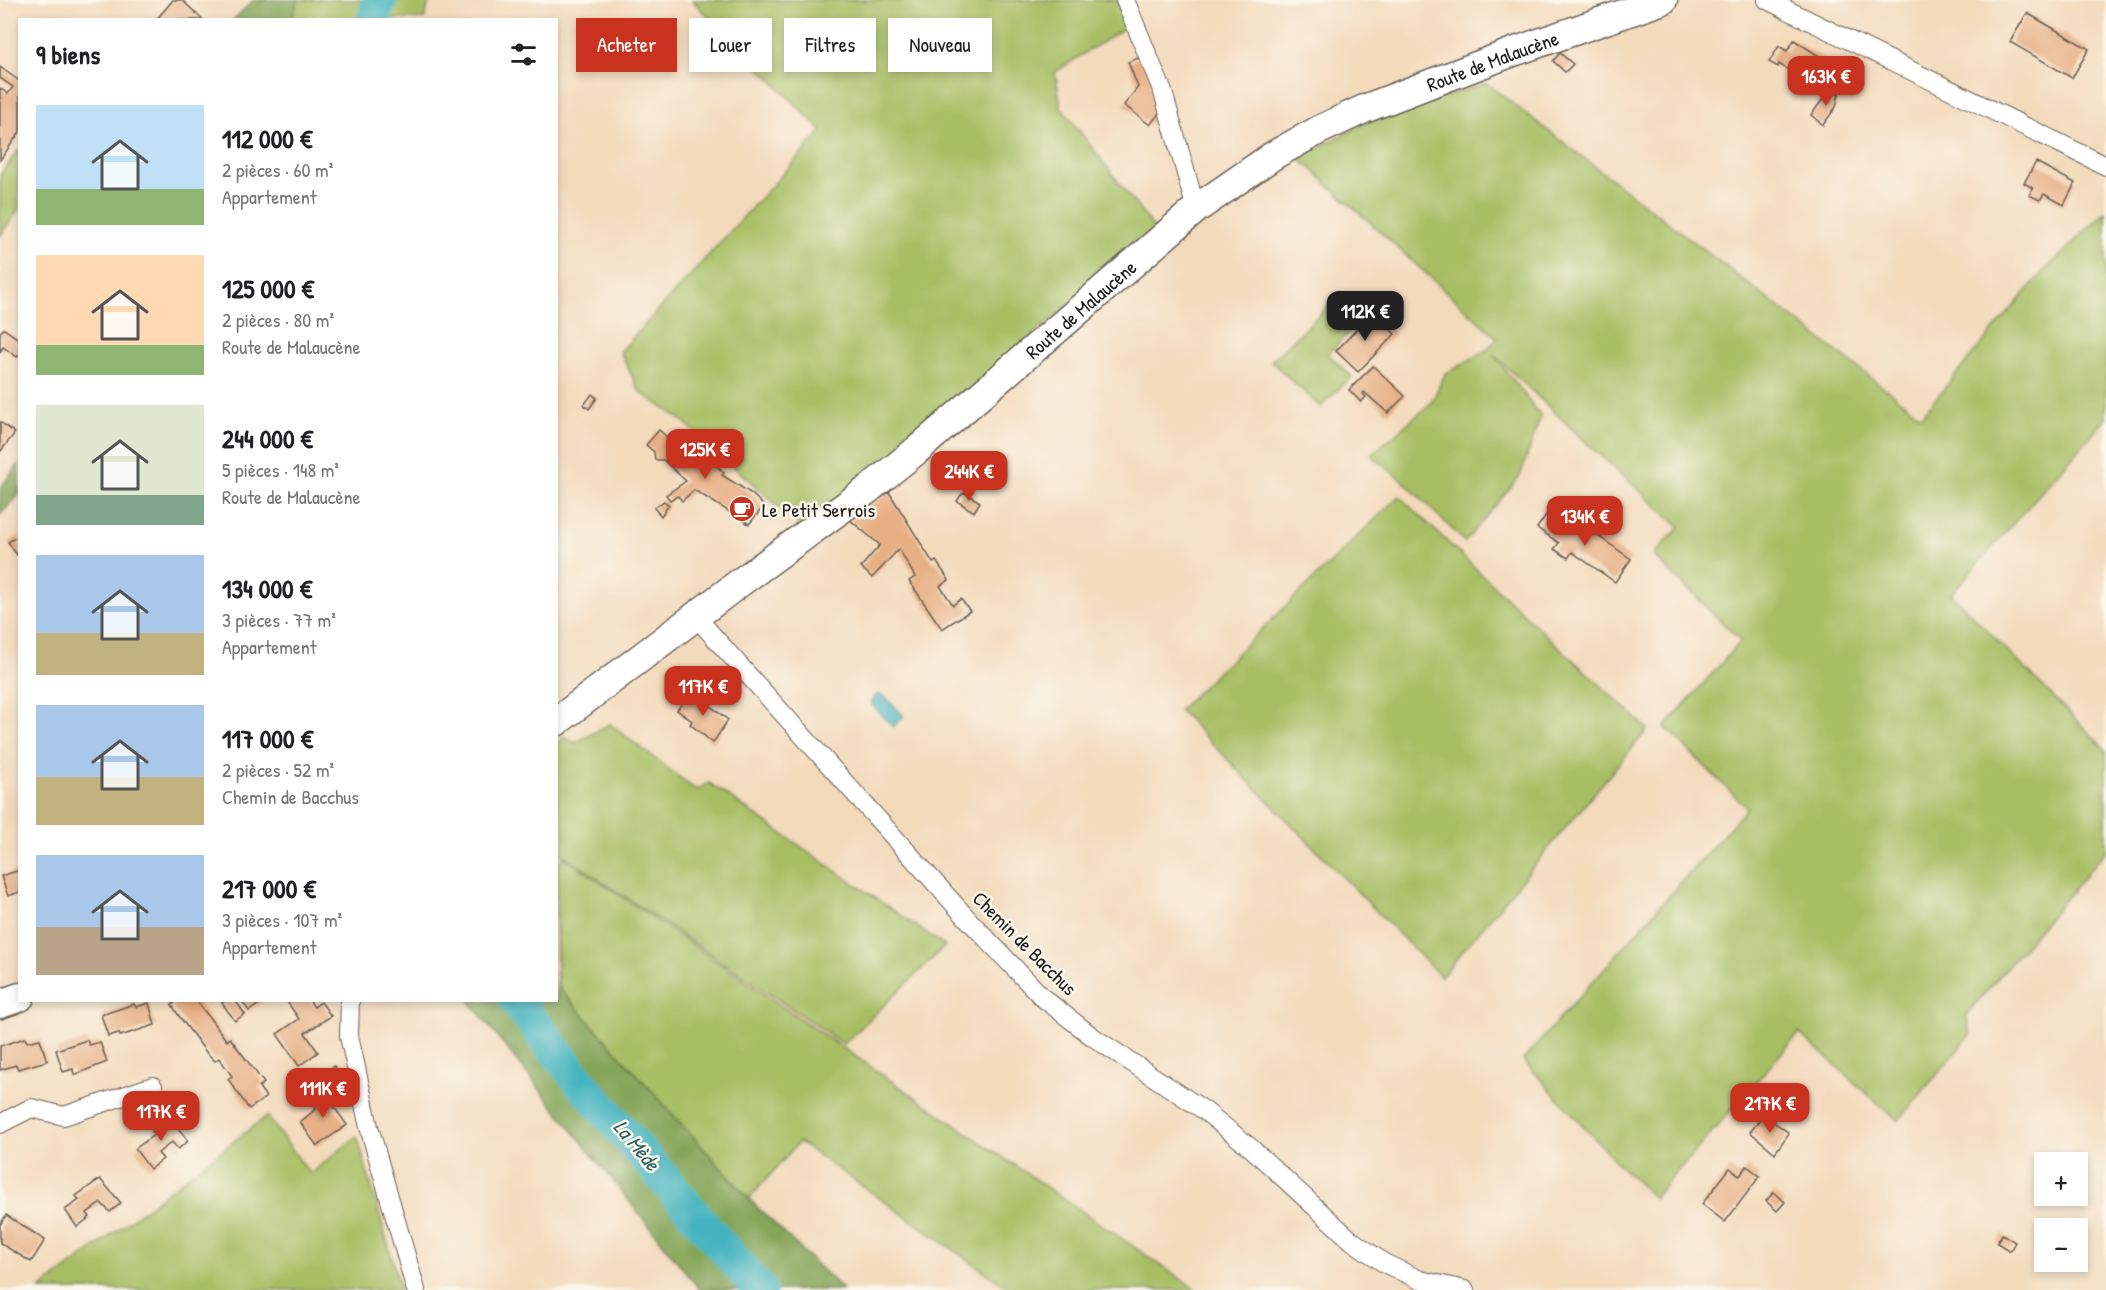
<!DOCTYPE html>
<html lang="fr">
<meta charset="utf-8">
<style>
body{margin:0;font-family:"Patrick Hand",sans-serif;background:#f6f6f6;color:#202124;height:100vh;display:flex;flex-direction:column;font-size:22px;white-space:nowrap}
*{box-sizing:border-box;margin:0}
p{font-size:20px;color:#757577}
.icon{flex:none;width:33px;height:33px;fill:none;stroke:currentColor;stroke-width:2;stroke-linecap:round;stroke-linejoin:round}
.map{position:relative;flex:1;overflow:hidden}
.drawer{position:absolute;left:18px;top:18px;width:540px;height:984px;display:flex;flex-direction:column;background:#fff;border-radius:0px;box-shadow:0 3px 9px #0003}
.drawer>*{flex:none}
.guide{position:absolute;left:576px;top:18px;width:570px;height:54px;display:flex;gap:12px}
.tools{position:absolute;left:2034px;top:1152px;display:grid;gap:12px}
.tools a{display:grid;place-items:center;width:54px;height:54px;border-radius:0px;background:#fff;box-shadow:0 3px 9px #0003;font-size:30px}
.price{position:absolute;translate:-50% -51px;padding:0 14px;border-radius:12px;background:#c8321e;color:#fff;font-size:20px;line-height:39px;filter:drop-shadow(0 2px 3px #0008)}
.price::after{content:'';position:absolute;left:50%;top:36px;width:18px;height:14px;margin-left:-9px;background:inherit;clip-path:polygon(0 0,100% 0,50% 100%)}
.price.active{background:#222;color:#fff}
ul{padding:0;list-style:none}
li{display:flex;align-items:center;gap:18px;height:150px;padding:0 18px}
li span{display:grid;place-items:center;flex:none;width:168px;height:120px;border-radius:0px;color:#555}
li>.icon{margin-inline-start:auto}
span .icon{width:72px;height:72px;fill:#fffc;stroke-width:1}
li b{font-size:26px}
h2{display:flex;justify-content:space-between;align-items:center;height:72px;padding:0 18px;font-size:26px}
.tag{padding:0 21px;border-radius:0px;background:#fff;box-shadow:0 3px 9px #0003;font-size:21px;line-height:54px}
.tag.active{background:#c8321e;color:#fff}
.map>svg:first-child{display:block}
.green{fill:#a7be63;stroke:#626d40;stroke-width:1.5}
.forest{fill:#85a559;stroke:#50603a;stroke-width:1.5}
.water{fill:#45b4bf;stroke:#30686e;stroke-width:1.5}
.lines{fill:none;stroke-linecap:round;stroke-linejoin:round}
.river{stroke:#45b4bf;stroke-width:34}
.building{fill:#e7af84}
.minor-casing{stroke:#675e54;stroke-width:20}
.primary-casing{stroke:#675e54;stroke-width:31}
.minor{stroke:#fff;stroke-width:18}
.primary{stroke:#fff;stroke-width:28}
.labels{text-anchor:middle;dominant-baseline:central;stroke-width:5;stroke-linejoin:round;paint-order:stroke}
.street-label{font-size:20px;fill:#1c1c1c;stroke:#fbf7ec}
.poi-label{font-size:20px;fill:#1c1c1c;stroke:#fbf7ec;text-anchor:start}
.water-label{font-size:21px;font-style:italic;fill:#2e6065;stroke:#fbf7ec}
</style>
<div class="map">
<svg width="2106" height="1290" viewBox="0 0 2106 1290">
<rect width="100%" height="100%" fill="#fbf7ec"/>
<filter id="ink" filterUnits="userSpaceOnUse"><feTurbulence type="fractalNoise" baseFrequency=".0167" numOctaves="2"/><feDisplacementMap in="SourceGraphic" scale="12" xChannelSelector="R" yChannelSelector="G"/><feConvolveMatrix kernelMatrix="1 2 1 2 8 2 1 2 1" color-interpolation-filters="sRGB"/></filter>
<filter id="wash" filterUnits="userSpaceOnUse"><feTurbulence type="fractalNoise" baseFrequency=".008" numOctaves="4" result="noise"/><feDisplacementMap in="SourceGraphic" scale="24" xChannelSelector="R" yChannelSelector="G"/><feGaussianBlur stdDeviation="1.35" result="paint"/><feColorMatrix in="noise" values="0 0 0 0 0 0 0 0 0 0 0 0 0 0 0 0 0 1.4 0 .05"/><feComposite in="paint" operator="in"/></filter>
<g filter="url(#wash)">
<rect width="100%" height="100%" fill="#f3dabb"/>
<g class="green">
<path d="M 298,0 L 429,0 L 425,19 L 291,20 Z"/>
<path d="M 692,0 L 1117,0 L 1129,25 L 1055,72 L 1061,107 L 1155,230 L 885,464 L 800,526 L 683,421 L 640,392 L 620,352 L 822,131 Z"/>
<path d="M 1486,83 L 1921,416 L 2041,274 L 2106,211 L 2106,419 L 1951,594 L 2106,750 L 2106,851 L 1966,1015 L 1971,1034 L 1898,1121 L 1799,1033 L 1654,1198 L 1619,1165 L 1523,1060 L 1747,808 L 1665,727 L 1741,641 L 1653,555 L 1680,527 L 1594,450 L 1493,354 L 1541,416 L 1520,476 L 1465,542 L 1403,481 L 1371,455 L 1431,403 L 1445,374 L 1488,349 L 1497,338 L 1299,158 L 1363,124 Z"/>
<path d="M 19,149 L 19,209 L 0,236 L 0,175 Z"/>
<path d="M 1334,301 L 1364,317 L 1328,354 L 1352,377 L 1320,407 L 1271,361 Z"/>
<path d="M 1399,496 L 1533,623 L 1648,729 L 1441,977 L 1179,710 Z"/>
<path d="M 610,724 L 696,790 L 709,783 L 945,946 L 844,1044 L 557,851 L 557,743 L 565,737 L 575,743 Z"/>
<path d="M 564,857 L 1194,1288 L 1195,1290 L 1011,1290 L 799,1142 L 749,1199 L 557,986 L 556,868 Z"/>
<path d="M 267,1116 L 310,1174 L 357,1136 L 401,1290 L 39,1290 Z"/>
</g>
<g class="forest">
<path d="M 254,0 L 298,0 L 291,19 L 234,19 Z"/>
<path d="M 19,464 L 19,495 L 0,515 L 0,488 Z"/>
<path d="M 557,986 L 749,1199 L 843,1290 L 700,1290 L 469,1001 L 556,1000 Z"/>
</g>
<path class="water" d="M 877,695 L 884,696 L 903,715 L 903,717 L 893,727 L 872,705 L 872,699 Z"/>
<g class="lines">
<g class="river">
<path d="M 373,20 L 380,0"/>
<path d="M 515,1000 L 580,1082 L 760,1290"/>
</g>
</g>
<g id="blocks">
<g class="building">
<path d="M 173,0 L 182,0 L 203,20 L 156,20 Z"/>
<path d="M 2027,13 L 2089,49 L 2072,78 L 2010,42 Z"/>
<path d="M 1794,40 L 1830,63 L 1824,72 L 1833,78 L 1826,87 L 1810,77 L 1806,83 L 1798,77 L 1802,71 L 1794,66 L 1790,71 L 1779,64 L 1778,67 L 1769,62 L 1779,46 L 1787,51 Z"/>
<path d="M 1560,53 L 1573,64 L 1565,72 L 1553,61 Z"/>
<path d="M 1141,57 L 1164,107 L 1150,125 L 1124,105 L 1138,87 L 1128,62 Z"/>
<path d="M 0,67 L 18,80 L 20,77 L 20,132 L 0,160 L 0,88 L 8,94 L 13,87 L 0,78 Z"/>
<path d="M 1827,90 L 1839,93 L 1836,107 L 1823,125 L 1811,115 L 1826,95 Z"/>
<path d="M 2036,162 L 2075,183 L 2064,205 L 2044,194 L 2040,200 L 2029,195 L 2033,188 L 2024,183 Z"/>
<path d="M 1372,313 L 1395,334 L 1358,372 L 1336,351 Z"/>
<path d="M 4,329 L 20,340 L 20,354 L 17,357 L 3,347 L 0,352 L 0,332 Z"/>
<path d="M 1373,366 L 1405,396 L 1388,413 L 1364,392 L 1363,394 L 1366,397 L 1361,402 L 1349,390 Z"/>
<path d="M 592,394 L 597,398 L 589,409 L 584,405 Z"/>
<path d="M 0,422 L 15,433 L 0,452 Z"/>
<path d="M 659,430 L 697,464 L 706,455 L 724,473 L 722,475 L 752,494 L 764,506 L 749,524 L 694,490 L 682,501 L 678,496 L 670,500 L 666,495 L 686,481 L 663,460 L 655,460 L 654,452 L 646,445 Z"/>
<path d="M 889,492 L 933,563 L 936,561 L 949,580 L 940,586 L 953,605 L 961,599 L 970,611 L 942,629 L 909,581 L 915,577 L 899,549 L 872,578 L 861,567 L 880,545 L 850,520 Z"/>
<path d="M 965,493 L 980,502 L 974,512 L 957,501 L 962,494 Z"/>
<path d="M 664,501 L 669,505 L 661,516 L 654,508 Z"/>
<path d="M 1548,512 L 1561,520 L 1562,518 L 1585,534 L 1588,529 L 1631,559 L 1615,582 L 1572,552 L 1568,558 L 1554,549 L 1559,543 L 1537,528 Z"/>
<path d="M 20,535 L 20,554 L 17,555 L 8,542 Z"/>
<path d="M 691,691 L 728,720 L 713,743 L 690,724 L 692,721 L 677,710 Z"/>
<path d="M 20,870 L 20,892 L 8,896 L 1,876 Z"/>
<path d="M 175,1000 L 196,1000 L 227,1041 L 230,1038 L 264,1083 L 259,1087 L 266,1097 L 249,1109 L 228,1079 L 232,1076 L 219,1058 L 215,1061 L 206,1052 L 179,1016 L 172,1005 L 176,1002 Z"/>
<path d="M 226,1000 L 235,1000 L 245,1014 L 235,1021 L 222,1003 Z"/>
<path d="M 241,1000 L 265,1000 L 249,1011 Z"/>
<path d="M 286,1000 L 309,1000 L 314,1007 L 321,1002 L 331,1016 L 305,1033 L 318,1052 L 299,1066 L 277,1034 L 299,1019 Z"/>
<path d="M 149,1003 L 155,1025 L 120,1036 L 119,1033 L 108,1036 L 101,1015 L 134,1004 L 136,1007 Z"/>
<path d="M 25,1038 L 27,1042 L 40,1039 L 47,1061 L 18,1069 L 16,1065 L 0,1070 L 0,1046 Z"/>
<path d="M 87,1040 L 89,1045 L 100,1042 L 107,1062 L 74,1075 L 73,1069 L 63,1072 L 56,1050 Z"/>
<path d="M 334,1066 L 339,1072 L 323,1085 L 318,1077 Z"/>
<path d="M 322,1090 L 347,1125 L 317,1146 L 300,1122 L 316,1109 L 309,1098 Z"/>
<path d="M 1764,1115 L 1789,1133 L 1775,1153 L 1750,1132 Z"/>
<path d="M 170,1117 L 188,1141 L 178,1149 L 172,1142 L 158,1153 L 163,1159 L 150,1169 L 135,1149 L 155,1134 L 152,1131 Z"/>
<path d="M 1747,1166 L 1760,1176 L 1725,1222 L 1702,1204 L 1730,1168 L 1740,1176 Z"/>
<path d="M 100,1179 L 121,1203 L 110,1212 L 101,1203 L 87,1213 L 90,1217 L 77,1227 L 65,1210 L 79,1200 L 76,1196 Z"/>
<path d="M 1774,1192 L 1785,1202 L 1777,1211 L 1766,1201 Z"/>
<path d="M 6,1215 L 45,1240 L 31,1262 L 0,1243 L 0,1225 Z"/>
<path d="M 2002,1234 L 2015,1242 L 2010,1251 L 1997,1243 Z"/>
</g>
</g>
</g>
<g filter="url(#ink)">
<use href="#blocks" fill-opacity="0" stroke="#675e54" stroke-width="1.5"/>
<g class="lines">
<g class="minor-casing">
<g id="minor">
<path d="M 1125,0 L 1163,92 L 1196,209"/>
<path d="M 1767,0 L 2106,166"/>
<path d="M 696,617 L 964,915 L 1043,998 L 1093,1037 L 1205,1111 L 1251,1148 L 1351,1240 L 1384,1263 L 1420,1280 L 1465,1290"/>
<path d="M 350,1000 L 349,1036 L 369,1127 L 416,1290"/>
<path d="M 0,1124 L 31,1108 L 64,1116 L 153,1086"/>
</g>
</g>
<g class="primary-casing">
<g id="primary">
<path id="s1" d="M 556,722 L 738,584 L 866,491 L 917,450 L 1196,209 L 1274,155 L 1319,130 L 1364,109 L 1513,52 L 1663,0"/>
<path d="M 0,1004 L 20,997"/>
</g>
</g>
<use href="#minor" class="minor"/>
<use href="#primary" class="primary"/>
</g>
</g>
<defs>
<g id="cafe-disc" transform="scale(1.35)"><circle r="9.5" fill="#c8321e" stroke="#fbf7ec"/><path d="M-5.5-4.5H6V0H3Q3 3.5 0 3.5H-2.5Q-5.5 3.5-5.5 0ZM3-3.2v2h1.7v-2ZM-6 4.5H4V6H-6Z" fill="#fff"/></g>
</defs>
<g fill-rule="evenodd">
<use href="#cafe-disc" x="742" y="509"/>
</g>
<g class="labels">
<g class="street-label">
<text stroke="none"><textPath href="#s1" startOffset="1154">Route de Malaucène</textPath></text>
<text stroke="none"><textPath href="#s1" startOffset="668">Route de Malaucène</textPath></text>
<text transform="translate(1025 943) rotate(45)">Chemin de Bacchus</text>
</g>
<g class="poi-label">
<text x="762" y="509">Le Petit Serrois</text>
</g>
<g class="water-label">
<text transform="translate(637 1145) rotate(50)">La Mède</text>
</g>
</g>
</svg>
<div class="tools">
<a>+</a>
<a>−</a>
</div>
<b class="price" style="left:1826px;top:107px">163K €</b>
<b class="price active" style="left:1365px;top:342px">112K €</b>
<b class="price" style="left:705px;top:480px">125K €</b>
<b class="price" style="left:969px;top:502px">244K €</b>
<b class="price" style="left:1585px;top:547px">134K €</b>
<b class="price" style="left:703px;top:717px">117K €</b>
<b class="price" style="left:323px;top:1119px">111K €</b>
<b class="price" style="left:1770px;top:1134px">217K €</b>
<b class="price" style="left:161px;top:1142px">117K €</b>
<div class="guide">
<a class="tag active">Acheter</a>
<a class="tag">Louer</a>
<a class="tag">Filtres</a>
<a class="tag">Nouveau</a>
</div>
<section class="drawer">
<h2>9 biens<svg class="icon" aria-label="filters" viewBox="0 0 24 24"><path d="M4 7h16M4 17h16"/><circle cx="9" cy="7" r="2"/><circle cx="15" cy="17" r="2"/></svg></h2>
<ul>
<li><span style="background:linear-gradient(#bfe0f5 70%,#8fb573 0)"><svg class="icon" aria-label="home" viewBox="0 0 24 24"><path d="M3 11l9-7 9 7M6 9v11h12V9"/></svg></span><div><b>112 000 €</b><p>2 pièces · 60 m²</p><p>Appartement</p></div></li>
<li><span style="background:linear-gradient(#ffd9b3 75%,#8fb573 0)"><svg class="icon" aria-label="home" viewBox="0 0 24 24"><path d="M3 11l9-7 9 7M6 9v11h12V9"/></svg></span><div><b>125 000 €</b><p>2 pièces · 80 m²</p><p>Route de Malaucène</p></div></li>
<li><span style="background:linear-gradient(#dfe7d0 75%,#7fa58c 0)"><svg class="icon" aria-label="home" viewBox="0 0 24 24"><path d="M3 11l9-7 9 7M6 9v11h12V9"/></svg></span><div><b>244 000 €</b><p>5 pièces · 148 m²</p><p>Route de Malaucène</p></div></li>
<li><span style="background:linear-gradient(#a9c7e8 65%,#c2b280 0)"><svg class="icon" aria-label="home" viewBox="0 0 24 24"><path d="M3 11l9-7 9 7M6 9v11h12V9"/></svg></span><div><b>134 000 €</b><p>3 pièces · 77 m²</p><p>Appartement</p></div></li>
<li><span style="background:linear-gradient(#a9c7e8 60%,#c2b280 0)"><svg class="icon" aria-label="home" viewBox="0 0 24 24"><path d="M3 11l9-7 9 7M6 9v11h12V9"/></svg></span><div><b>117 000 €</b><p>2 pièces · 52 m²</p><p>Chemin de Bacchus</p></div></li>
<li><span style="background:linear-gradient(#a9c7e8 60%,#b9a48a 0)"><svg class="icon" aria-label="home" viewBox="0 0 24 24"><path d="M3 11l9-7 9 7M6 9v11h12V9"/></svg></span><div><b>217 000 €</b><p>3 pièces · 107 m²</p><p>Appartement</p></div></li>
</ul>
</section>
</div>
